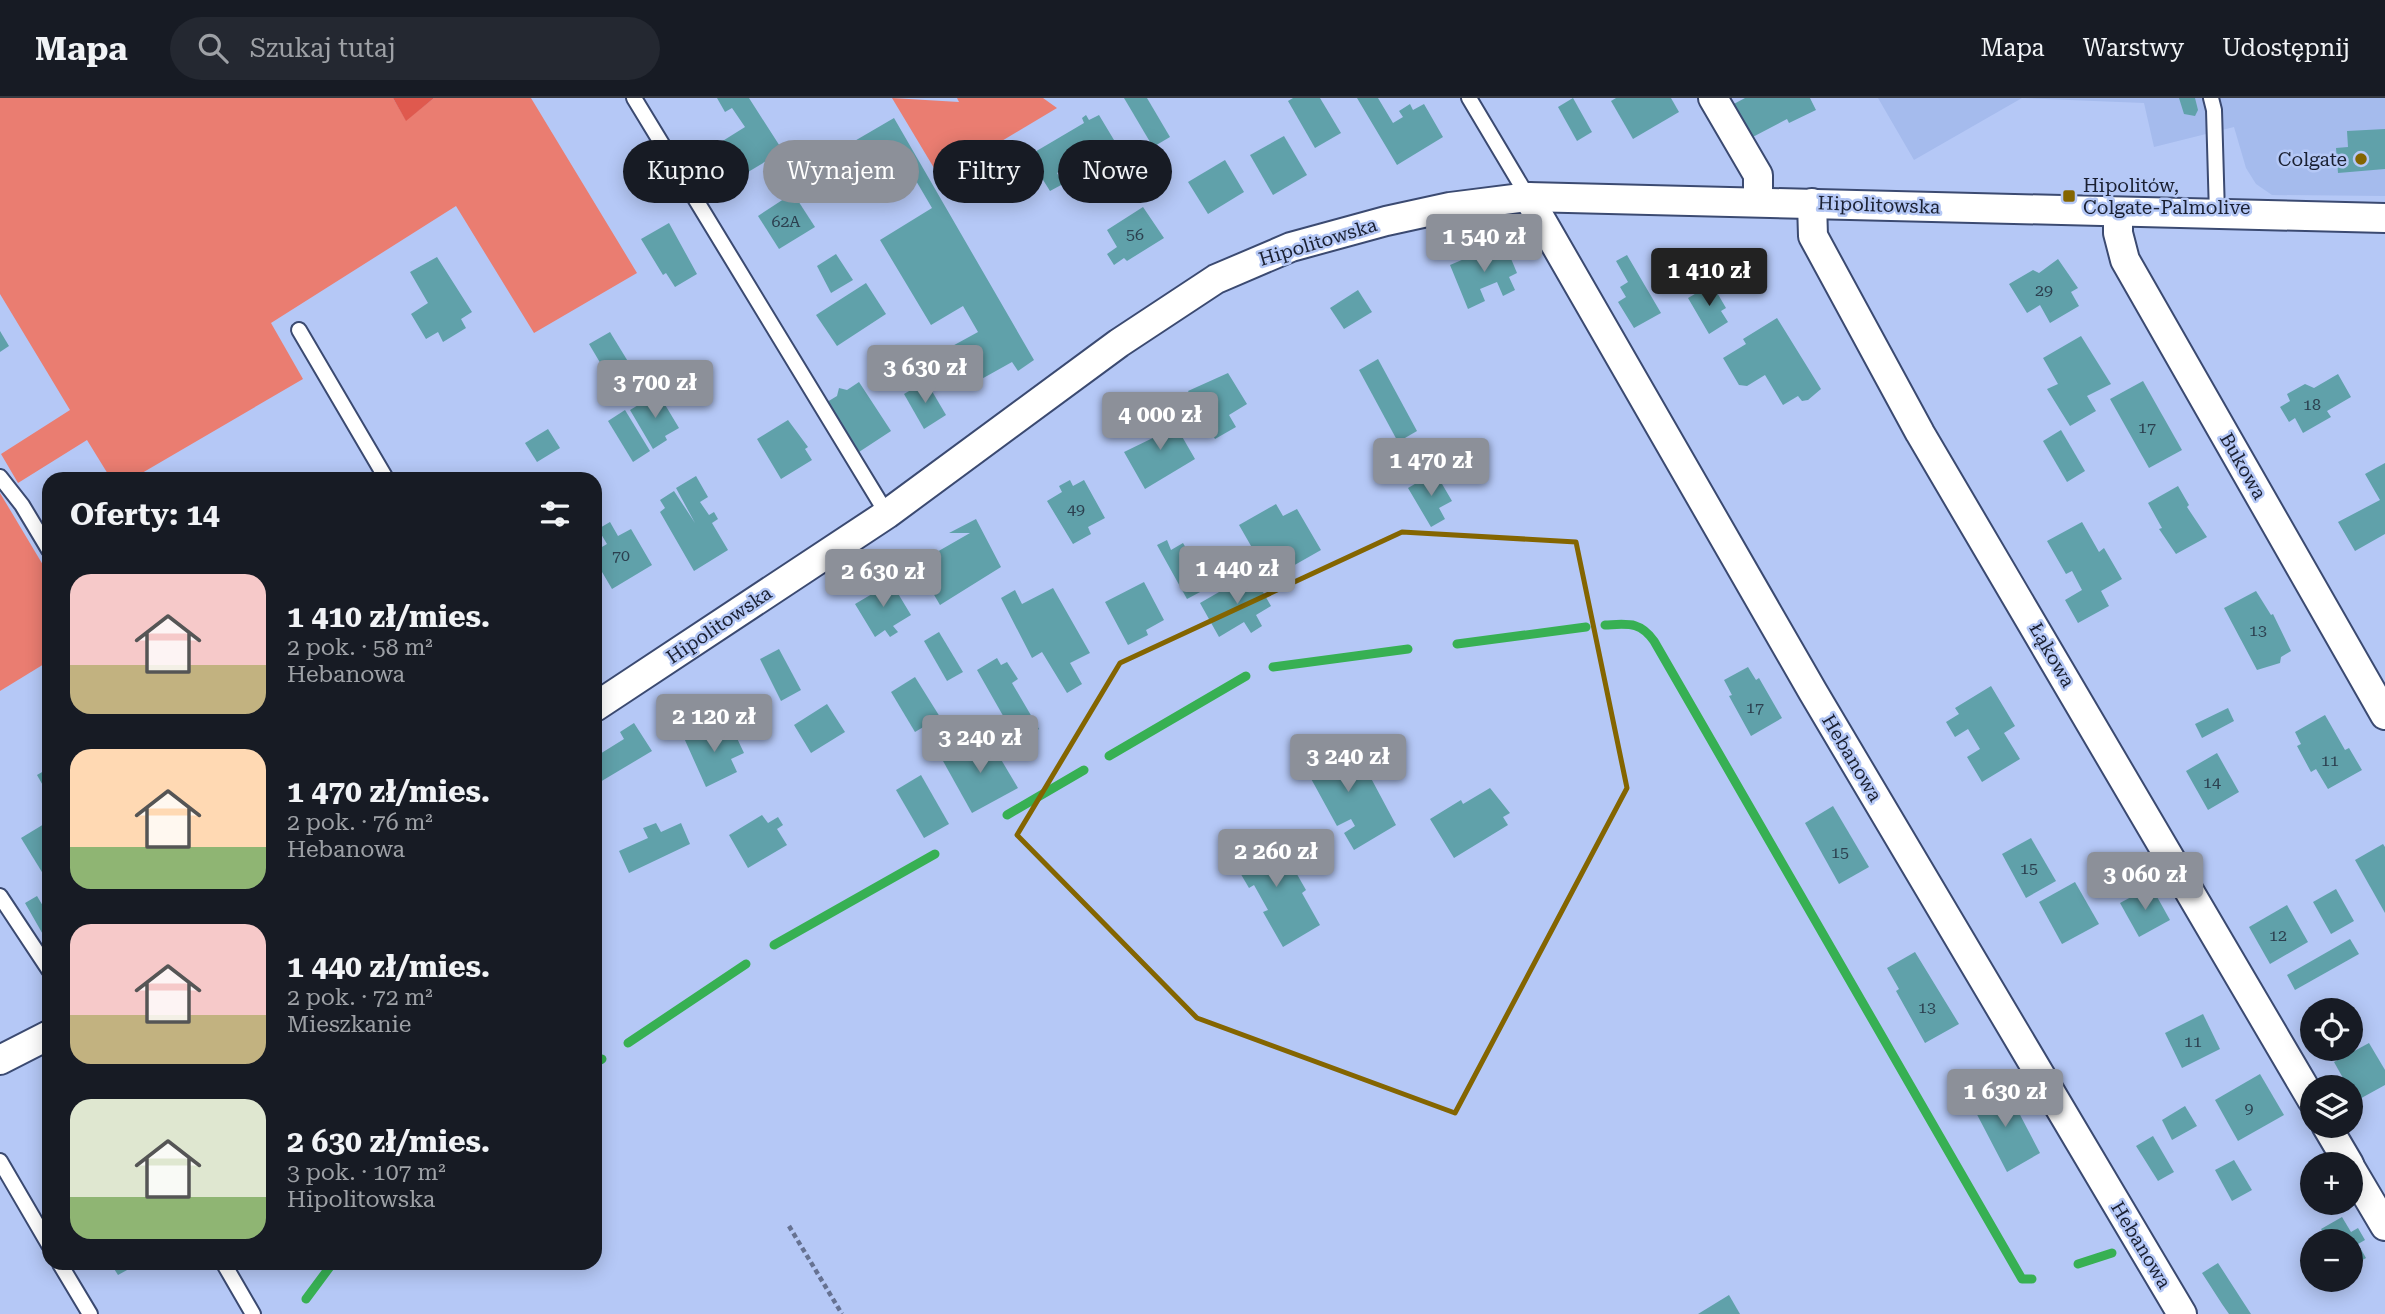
<!DOCTYPE html>
<html lang="pl">
<meta charset="utf-8">
<style>
body{margin:0;font-family:"Roboto Serif",serif;background:#242831;color:#f1f3f6;height:100vh;display:flex;flex-direction:column;font-size:26px;white-space:nowrap}
*{box-sizing:border-box;margin:0}
p{font-size:23px;color:#9ea1a6}
.icon{flex:none;width:38px;height:38px;fill:none;stroke:currentColor;stroke-width:2;stroke-linecap:round;stroke-linejoin:round}
.map{position:relative;flex:1;overflow:hidden}
.sheet{position:absolute;left:42px;top:374px;width:560px;height:798px;display:flex;flex-direction:column;background:#171b24;border-radius:21px;box-shadow:0 4px 18px #0003}
.sheet>*{flex:none}
.banner{position:absolute;left:623px;top:42px;width:665px;height:63px;display:flex;gap:14px}
.controls{position:absolute;left:2300px;top:900px;display:grid;gap:14px}
.controls a{display:grid;place-items:center;width:63px;height:63px;border-radius:50%;background:#171b24;box-shadow:0 4px 18px #0003;font-size:35px}
.price{position:absolute;translate:-50% -60px;padding:0 16px;border-radius:7px;background:#8c9099;color:#fff;font-size:23px;line-height:46px;filter:drop-shadow(0 2px 4px #0008)}
.price::after{content:'';position:absolute;left:50%;top:42px;width:21px;height:16px;margin-left:-10px;background:inherit;clip-path:polygon(0 0,100% 0,50% 100%)}
.price.current{background:#222;color:#fff}
ul{padding:0;list-style:none}
li{display:flex;align-items:center;gap:21px;height:175px;padding:0 28px}
li span{display:grid;place-items:center;flex:none;width:196px;height:140px;border-radius:21px;color:#555}
li>.icon{margin-inline-start:auto}
span .icon{width:84px;height:84px;fill:#fffc;stroke-width:1}
li b{font-size:30px}
h2{display:flex;justify-content:space-between;align-items:center;height:84px;padding:0 28px;font-size:30px}
.chip{padding:0 24px;border-radius:32px;background:#171b24;box-shadow:0 4px 18px #0003;font-size:24px;line-height:63px}
.chip.current{background:#8c9099;color:#fff}
header{display:flex;align-items:center;gap:42px;box-sizing:border-box;height:98px;padding:0 35px;background:#171b24;border-bottom:2px solid #363941}
header strong{font-size:33px}
nav{display:flex;gap:38px;margin-inline-start:auto;font-size:24px}
.search{width:490px;height:63px;background:#242831;display:flex;align-items:center;gap:18px;box-sizing:border-box;padding:0 24px;border-radius:38px;color:#9ea1a6;font-size:26px}
.map>svg:first-child{display:block}
.built{fill:#a5bbed}
.green{fill:#ea7d71}
.forest{fill:#df594e}
.lines{fill:none;stroke-linecap:round;stroke-linejoin:round}
.stream{stroke:#37b053;stroke-width:9}
.building{fill:#60a1aa}
.lane-casing{stroke:#3b4a71;stroke-width:18}
.street-casing{stroke:#3b4a71;stroke-width:32}
.path{stroke:#667292;stroke-width:4.5;stroke-dasharray:5 3.5;stroke-linecap:butt}
.lane{stroke:#fff;stroke-width:14}
.street{stroke:#fff;stroke-width:28}
.marked{fill:none;stroke:#846500;stroke-width:5;stroke-linejoin:round}
.poi-dot{fill:#846500;stroke:#b5c8f6;stroke-width:2.5}
.labels{text-anchor:middle;dominant-baseline:central;stroke-width:5;stroke-linejoin:round;paint-order:stroke}
.number-label{font-size:16px;fill:#2c4050}
.poi-label{font-size:19px;fill:#1a2032;stroke:#b5c8f6;text-anchor:end}
.street-label{font-size:19px;fill:#1a2032;stroke:#b5c8f6}
</style>
<header>
<strong>Mapa</strong>
<div class="search"><svg class="icon" aria-label="search" viewBox="0 0 24 24"><circle cx="10" cy="10" r="6"/><path d="M15 15l6 6"/></svg>Szukaj tutaj</div>
<nav><a>Mapa</a><a>Warstwy</a><a>Udostępnij</a></nav>
</header>
<div class="map">
<svg width="2385" height="1216" viewBox="0 0 2385 1216">
<rect width="100%" height="100%" fill="#b5c8f6"/>
<path class="built" d="M 1878,0 L 2385,0 L 2385,98 L 2272,97 L 2256,86 L 2246,70 L 2234,29 L 2154,49 L 2144,5 L 2022,0 L 1914,62 Z"/>
<g class="green">
<path d="M 0,0 L 393,0 L 406,22 L 434,0 L 531,0 L 637,175 L 534,235 L 456,108 L 271,225 L 303,281 L 130,382 L 111,381 L 87,342 L 18,385 L 1,356 L 70,312 L 0,196 Z"/>
<path d="M 892,0 L 959,4 L 957,0 L 1043,0 L 1057,10 L 940,80 Z"/>
<path d="M 0,395 L 49,477 L 49,563 L 0,593 Z"/>
</g>
<path class="forest" d="M 393,0 L 434,0 L 406,23 Z"/>
<g class="lines">
<g class="stream">
<path d="M 1605,527 C 1628,526 1640,523 1654,543 L 2022,1181 L 2032,1181"/>
<path d="M 1457,546 L 1586,529"/>
<path d="M 1273,569 L 1408,551"/>
<path d="M 1109,658 L 1246,578"/>
<path d="M 1007,717 L 1084,672"/>
<path d="M 774,847 L 935,756"/>
<path d="M 628,945 L 746,866"/>
<path d="M 595,965 L 602,961"/>
<path d="M 2078,1166 L 2112,1155"/>
<path d="M 306,1201 L 332,1166"/>
</g>
</g>
<g class="building">
<path d="M 717,0 L 749,0 L 783,53 L 733,83 L 713,49 L 745,29 L 732,10 L 725,14 Z"/>
<path d="M 1124,0 L 1147,0 L 1170,39 L 1153,49 Z"/>
<path d="M 1293,0 L 1320,0 L 1341,35 L 1315,50 L 1288,3 Z"/>
<path d="M 1357,0 L 1378,0 L 1393,25 L 1403,19 L 1399,13 L 1410,6 L 1413,12 L 1424,6 L 1443,39 L 1397,67 Z"/>
<path d="M 1573,0 L 1592,34 L 1577,43 L 1558,9 Z"/>
<path d="M 1616,0 L 1671,0 L 1679,14 L 1633,41 L 1611,3 Z"/>
<path d="M 1745,0 L 1810,0 L 1816,12 L 1789,25 L 1787,21 L 1747,42 L 1730,8 Z"/>
<path d="M 2179,0 L 2195,0 L 2198,12 L 2195,18 L 2184,16 Z"/>
<path d="M 1086,17 L 1089,22 L 1099,17 L 1114,42 L 1057,75 L 1063,86 L 1050,93 L 1028,58 L 1084,25 L 1082,20 Z"/>
<path d="M 894,20 L 1034,262 L 1018,273 L 1012,264 L 969,288 L 947,251 L 978,234 L 963,208 L 931,227 L 880,142 L 932,110 L 915,81 L 877,105 L 873,98 L 862,104 L 834,55 Z"/>
<path d="M 2385,31 L 2385,71 L 2338,75 L 2336,50 L 2348,49 L 2347,33 Z"/>
<path d="M 1284,38 L 1307,77 L 1273,97 L 1250,57 Z"/>
<path d="M 1225,62 L 1244,94 L 1208,116 L 1188,84 Z"/>
<path d="M 793,95 L 815,129 L 779,151 L 758,118 Z"/>
<path d="M 1143,109 L 1164,140 L 1127,163 L 1124,160 L 1114,167 L 1107,156 L 1117,149 L 1107,132 Z"/>
<path d="M 669,125 L 697,176 L 675,189 L 666,175 L 663,177 L 641,141 Z"/>
<path d="M 1504,144 L 1517,175 L 1509,179 L 1515,192 L 1503,198 L 1497,184 L 1480,191 L 1485,203 L 1468,211 L 1450,167 Z"/>
<path d="M 836,156 L 853,182 L 831,195 L 817,168 Z"/>
<path d="M 1627,157 L 1661,215 L 1634,230 L 1618,204 L 1626,199 L 1620,189 L 1628,184 L 1616,163 Z"/>
<path d="M 437,159 L 472,214 L 461,221 L 466,230 L 443,244 L 438,234 L 426,241 L 411,216 L 428,205 L 410,174 Z"/>
<path d="M 2058,161 L 2078,190 L 2071,194 L 2079,208 L 2050,225 L 2040,207 L 2027,215 L 2009,186 L 2033,172 L 2039,175 Z"/>
<path d="M 866,185 L 886,216 L 837,248 L 816,217 Z"/>
<path d="M 1712,186 L 1726,210 L 1721,213 L 1728,224 L 1709,236 L 1688,200 Z"/>
<path d="M 1358,192 L 1372,214 L 1344,231 L 1330,210 Z"/>
<path d="M 1777,220 L 1821,291 L 1808,302 L 1802,303 L 1798,298 L 1783,307 L 1765,277 L 1747,288 L 1739,287 L 1723,260 L 1746,246 L 1743,241 Z"/>
<path d="M 0,233 L 9,248 L 0,254 Z"/>
<path d="M 610,234 L 632,270 L 611,283 L 589,246 Z"/>
<path d="M 2081,238 L 2111,286 L 2087,298 L 2096,313 L 2070,328 L 2047,291 L 2058,286 L 2043,260 Z"/>
<path d="M 1378,261 L 1417,333 L 1398,344 L 1359,272 Z"/>
<path d="M 1228,275 L 1247,306 L 1229,317 L 1236,329 L 1215,341 L 1188,293 Z"/>
<path d="M 2338,276 L 2351,299 L 2327,313 L 2331,319 L 2303,335 L 2295,320 L 2289,324 L 2280,309 L 2290,303 L 2287,296 L 2305,286 L 2314,290 Z"/>
<path d="M 926,283 L 946,317 L 924,331 L 904,296 Z"/>
<path d="M 2143,283 L 2182,352 L 2149,370 L 2110,301 Z"/>
<path d="M 859,284 L 891,333 L 859,354 L 827,304 L 837,298 L 839,290 L 847,292 Z"/>
<path d="M 658,295 L 679,330 L 665,338 L 667,342 L 653,351 L 630,312 Z"/>
<path d="M 1165,309 L 1195,361 L 1145,391 L 1124,354 L 1161,336 L 1150,317 Z"/>
<path d="M 625,312 L 650,353 L 633,364 L 608,323 Z"/>
<path d="M 788,322 L 808,349 L 805,351 L 812,362 L 781,381 L 757,341 Z"/>
<path d="M 548,331 L 560,350 L 537,364 L 525,345 Z"/>
<path d="M 2061,332 L 2085,373 L 2067,384 L 2043,343 Z"/>
<path d="M 2385,365 L 2385,436 L 2355,453 L 2338,424 L 2380,402 L 2365,376 Z"/>
<path d="M 1435,374 L 1452,403 L 1439,410 L 1445,421 L 1431,429 L 1408,390 Z"/>
<path d="M 696,378 L 708,399 L 700,404 L 709,417 L 714,414 L 718,421 L 712,425 L 728,452 L 694,473 L 660,414 L 665,410 L 660,402 L 674,393 L 695,425 L 676,390 Z"/>
<path d="M 1070,382 L 1073,388 L 1084,382 L 1105,420 L 1088,429 L 1091,436 L 1073,446 L 1047,403 L 1062,394 L 1059,388 Z"/>
<path d="M 2178,388 L 2189,407 L 2187,409 L 2207,439 L 2176,456 L 2159,431 L 2162,430 L 2148,405 Z"/>
<path d="M 1276,406 L 1283,418 L 1297,411 L 1321,452 L 1270,481 L 1239,427 Z"/>
<path d="M 976,421 L 1001,469 L 940,507 L 916,466 L 970,435 L 949,435 Z"/>
<path d="M 610,424 L 618,438 L 631,431 L 652,467 L 612,491 L 595,462 L 595,453 L 607,446 L 598,431 Z"/>
<path d="M 2082,424 L 2099,454 L 2104,450 L 2122,481 L 2101,493 L 2109,508 L 2078,525 L 2065,502 L 2082,492 L 2072,473 L 2066,476 L 2047,443 Z"/>
<path d="M 1167,442 L 1171,452 L 1183,445 L 1199,472 L 1192,476 L 1202,493 L 1187,501 L 1157,447 Z"/>
<path d="M 1252,475 L 1271,508 L 1256,517 L 1262,528 L 1251,535 L 1244,524 L 1219,539 L 1200,505 Z"/>
<path d="M 877,483 L 882,490 L 891,484 L 911,517 L 893,528 L 898,534 L 890,539 L 885,532 L 875,539 L 855,506 L 872,496 L 867,489 Z"/>
<path d="M 1144,484 L 1164,522 L 1146,532 L 1148,537 L 1128,547 L 1105,504 Z"/>
<path d="M 1053,490 L 1090,555 L 1070,565 L 1082,586 L 1067,595 L 1042,554 L 1032,560 L 1001,500 L 1015,492 L 1022,506 Z"/>
<path d="M 2256,493 L 2271,517 L 2273,516 L 2291,553 L 2281,559 L 2280,565 L 2257,572 L 2224,510 Z"/>
<path d="M 939,534 L 963,574 L 947,583 L 924,543 Z"/>
<path d="M 779,551 L 801,592 L 781,603 L 760,561 Z"/>
<path d="M 997,560 L 1001,567 L 1007,564 L 1018,581 L 1012,585 L 1039,631 L 1018,644 L 977,572 Z"/>
<path d="M 1748,569 L 1756,582 L 1759,580 L 1782,620 L 1751,638 L 1729,598 L 1732,597 L 1724,582 Z"/>
<path d="M 915,579 L 940,619 L 915,634 L 891,594 Z"/>
<path d="M 1991,588 L 2015,628 L 2004,635 L 2020,661 L 1982,684 L 1967,659 L 1980,651 L 1968,631 L 1955,639 L 1946,624 L 1959,616 L 1955,610 Z"/>
<path d="M 827,606 L 845,634 L 811,655 L 794,627 Z"/>
<path d="M 2228,610 L 2234,623 L 2202,640 L 2195,626 Z"/>
<path d="M 2325,617 L 2345,652 L 2349,650 L 2362,672 L 2328,691 L 2316,671 L 2311,674 L 2297,648 L 2301,646 L 2295,634 Z"/>
<path d="M 634,625 L 652,653 L 595,687 L 595,659 L 624,641 L 620,634 Z"/>
<path d="M 715,626 L 722,642 L 735,636 L 744,655 L 731,661 L 737,674 L 706,689 L 684,640 Z"/>
<path d="M 987,638 L 1018,690 L 972,715 L 943,663 Z"/>
<path d="M 1324,642 L 1338,665 L 1357,654 L 1396,727 L 1354,752 L 1344,735 L 1355,728 L 1351,721 L 1337,728 L 1298,657 Z"/>
<path d="M 2217,655 L 2239,694 L 2208,712 L 2186,673 Z"/>
<path d="M 49,670 L 49,698 L 37,677 Z"/>
<path d="M 921,677 L 949,726 L 924,740 L 896,692 Z"/>
<path d="M 1490,690 L 1510,715 L 1503,719 L 1508,727 L 1454,760 L 1430,721 L 1461,702 L 1463,706 Z"/>
<path d="M 1833,708 L 1869,769 L 1839,786 L 1805,725 Z"/>
<path d="M 762,717 L 768,725 L 778,719 L 783,727 L 777,731 L 787,747 L 748,770 L 729,737 Z"/>
<path d="M 49,723 L 49,777 L 45,779 L 21,740 Z"/>
<path d="M 656,725 L 661,734 L 681,725 L 690,746 L 629,775 L 619,753 L 648,740 L 643,730 Z"/>
<path d="M 1266,734 L 1285,766 L 1290,764 L 1306,792 L 1302,795 L 1320,827 L 1283,849 L 1263,814 L 1268,812 L 1254,787 L 1249,790 L 1229,756 Z"/>
<path d="M 2031,740 L 2056,783 L 2026,800 L 2002,756 Z"/>
<path d="M 2383,746 L 2385,749 L 2385,815 L 2355,762 Z"/>
<path d="M 2075,784 L 2099,826 L 2062,846 L 2039,804 Z"/>
<path d="M 2151,788 L 2170,822 L 2139,839 L 2120,805 Z"/>
<path d="M 2336,791 L 2354,823 L 2331,836 L 2313,804 Z"/>
<path d="M 37,798 L 43,808 L 49,805 L 49,847 L 25,805 Z"/>
<path d="M 2287,807 L 2308,844 L 2270,866 L 2249,829 Z"/>
<path d="M 2350,841 L 2359,856 L 2295,892 L 2287,877 Z"/>
<path d="M 1915,854 L 1959,926 L 1925,945 L 1896,893 L 1899,891 L 1887,870 Z"/>
<path d="M 2203,916 L 2220,951 L 2182,970 L 2165,935 Z"/>
<path d="M 2369,945 L 2385,972 L 2385,987 L 2356,1003 L 2334,964 Z"/>
<path d="M 2260,976 L 2284,1017 L 2238,1043 L 2215,1002 Z"/>
<path d="M 2000,989 L 2015,1014 L 2018,1013 L 2040,1055 L 2007,1074 L 1971,1005 Z"/>
<path d="M 2185,1008 L 2197,1028 L 2172,1042 L 2162,1022 Z"/>
<path d="M 2153,1038 L 2174,1074 L 2158,1083 L 2136,1048 Z"/>
<path d="M 2234,1062 L 2252,1092 L 2232,1103 L 2215,1072 Z"/>
<path d="M 2342,1119 L 2351,1134 L 2358,1130 L 2365,1142 L 2358,1146 L 2366,1160 L 2350,1169 L 2350,1143 L 2328,1143 L 2321,1131 Z"/>
<path d="M 2218,1165 L 2238,1196 L 2251,1216 L 2229,1216 L 2222,1206 L 2202,1175 Z"/>
<path d="M 111,1166 L 138,1166 L 118,1177 Z"/>
<path d="M 1729,1197 L 1740,1216 L 1698,1216 Z"/>
</g>
<g class="lines">
<g class="lane-casing">
<g id="lane">
<path d="M 634,0 L 887,416"/>
<path d="M 1469,0 L 1528,99"/>
<path d="M 2211,0 L 2214,12 L 2217,116"/>
<path d="M 299,232 L 387,382"/>
<path d="M 0,379 L 22,407 L 49,452"/>
<path d="M 0,798 L 49,872"/>
<path d="M 0,1063 L 49,1147"/>
<path d="M 60,1166 L 90,1216"/>
<path d="M 224,1166 L 253,1216"/>
</g>
</g>
<g class="street-casing">
<g id="street">
<path d="M 1713,0 L 1758,77 L 1758,104"/>
<path d="M 1528,99 L 1813,594 L 2182,1216"/>
<path d="M 1812,105 L 1813,138 L 1920,335 L 2312,1002"/>
<path d="M 2118,114 L 2118,135 L 2125,162 L 2385,617"/>
<path d="M 595,609 L 887,416 L 1119,245 L 1216,181 L 1291,149 L 1386,123 L 1450,109 L 1528,99 L 2385,120"/>
<path d="M 0,962 L 49,937"/>
<path d="M 2326,1027 L 2349,1066"/>
<path d="M 2350,1069 L 2385,1128"/>
</g>
</g>
<path class="path" d="M 789,1128 L 842,1216"/>
<use href="#lane" class="lane"/>
<use href="#street" class="street"/>
</g>
<path class="marked" d="M 1402,434 L 1576,444 L 1627,690 L 1455,1015 L 1197,920 L 1017,737 L 1120,565 Z"/>
<g class="poi-dot">
<circle cx="2361" cy="61" r="7"/>
<rect x="2062" y="91" width="14" height="14" rx="3.5"/>
</g>
<g class="labels">
<g class="number-label">
<text x="786" y="123">62A</text>
<text x="1135" y="136">56</text>
<text x="2044" y="192">29</text>
<text x="2312" y="306">18</text>
<text x="2147" y="329">17</text>
<text x="1076" y="411">49</text>
<text x="621" y="457">70</text>
<text x="2258" y="532">13</text>
<text x="1755" y="609">17</text>
<text x="2330" y="662">11</text>
<text x="2212" y="684">14</text>
<text x="1840" y="754">15</text>
<text x="2029" y="770">15</text>
<text x="2278" y="837">12</text>
<text x="1927" y="909">13</text>
<text x="2193" y="943">11</text>
<text x="2249" y="1010">9</text>
</g>
<g class="poi-label">
<text x="2347" y="61">Colgate</text>
<text x="2083" y="87" text-anchor="start">Hipolitów,<tspan x="2083" dy="22">Colgate-Palmolive</tspan></text>
</g>
<g class="street-label">
<text transform="translate(1879 107) rotate(2)">Hipolitowska</text>
<text transform="translate(1318 144) rotate(-17)">Hipolitowska</text>
<text transform="translate(2243 368) rotate(60)">Bukowa</text>
<text transform="translate(719 527) rotate(-34)">Hipolitowska</text>
<text transform="translate(2052 557) rotate(60)">Łąkowa</text>
<text transform="translate(1852 660) rotate(59)">Hebanowa</text>
<text transform="translate(2141 1147) rotate(59)">Hebanowa</text>
</g>
</g>
</svg>
<div class="controls">
<a><svg class="icon" aria-label="locate" viewBox="0 0 24 24"><circle cx="12" cy="12" r="6"/><path d="M12 2v4M12 18v4M2 12h4M18 12h4"/></svg></a>
<a><svg class="icon" aria-label="layers" viewBox="0 0 24 24"><path d="M12 4l9 5-9 5-9-5zM3 14l9 5 9-5"/></svg></a>
<a>+</a>
<a>−</a>
</div>
<b class="price" style="left:1484px;top:176px">1 540 zł</b>
<b class="price current" style="left:1709px;top:210px">1 410 zł</b>
<b class="price" style="left:925px;top:307px">3 630 zł</b>
<b class="price" style="left:655px;top:322px">3 700 zł</b>
<b class="price" style="left:1160px;top:354px">4 000 zł</b>
<b class="price" style="left:1431px;top:400px">1 470 zł</b>
<b class="price" style="left:1237px;top:508px">1 440 zł</b>
<b class="price" style="left:883px;top:511px">2 630 zł</b>
<b class="price" style="left:714px;top:656px">2 120 zł</b>
<b class="price" style="left:980px;top:677px">3 240 zł</b>
<b class="price" style="left:1348px;top:696px">3 240 zł</b>
<b class="price" style="left:1276px;top:791px">2 260 zł</b>
<b class="price" style="left:2145px;top:814px">3 060 zł</b>
<b class="price" style="left:2005px;top:1031px">1 630 zł</b>
<div class="banner">
<a class="chip">Kupno</a>
<a class="chip current">Wynajem</a>
<a class="chip">Filtry</a>
<a class="chip">Nowe</a>
</div>
<section class="sheet">
<h2>Oferty: 14<svg class="icon" aria-label="filters" viewBox="0 0 24 24"><path d="M4 7h16M4 17h16"/><circle cx="9" cy="7" r="2"/><circle cx="15" cy="17" r="2"/></svg></h2>
<ul>
<li><span style="background:linear-gradient(#f6c9c9 65%,#c2b280 0)"><svg class="icon" aria-label="home" viewBox="0 0 24 24"><path d="M3 11l9-7 9 7M6 9v11h12V9"/></svg></span><div><b>1 410 zł/mies.</b><p>2 pok. · 58 m²</p><p>Hebanowa</p></div></li>
<li><span style="background:linear-gradient(#ffd9b3 70%,#8fb573 0)"><svg class="icon" aria-label="home" viewBox="0 0 24 24"><path d="M3 11l9-7 9 7M6 9v11h12V9"/></svg></span><div><b>1 470 zł/mies.</b><p>2 pok. · 76 m²</p><p>Hebanowa</p></div></li>
<li><span style="background:linear-gradient(#f6c9c9 65%,#c2b280 0)"><svg class="icon" aria-label="home" viewBox="0 0 24 24"><path d="M3 11l9-7 9 7M6 9v11h12V9"/></svg></span><div><b>1 440 zł/mies.</b><p>2 pok. · 72 m²</p><p>Mieszkanie</p></div></li>
<li><span style="background:linear-gradient(#dfe7d0 70%,#8fb573 0)"><svg class="icon" aria-label="home" viewBox="0 0 24 24"><path d="M3 11l9-7 9 7M6 9v11h12V9"/></svg></span><div><b>2 630 zł/mies.</b><p>3 pok. · 107 m²</p><p>Hipolitowska</p></div></li>
</ul>
</section>
</div>
